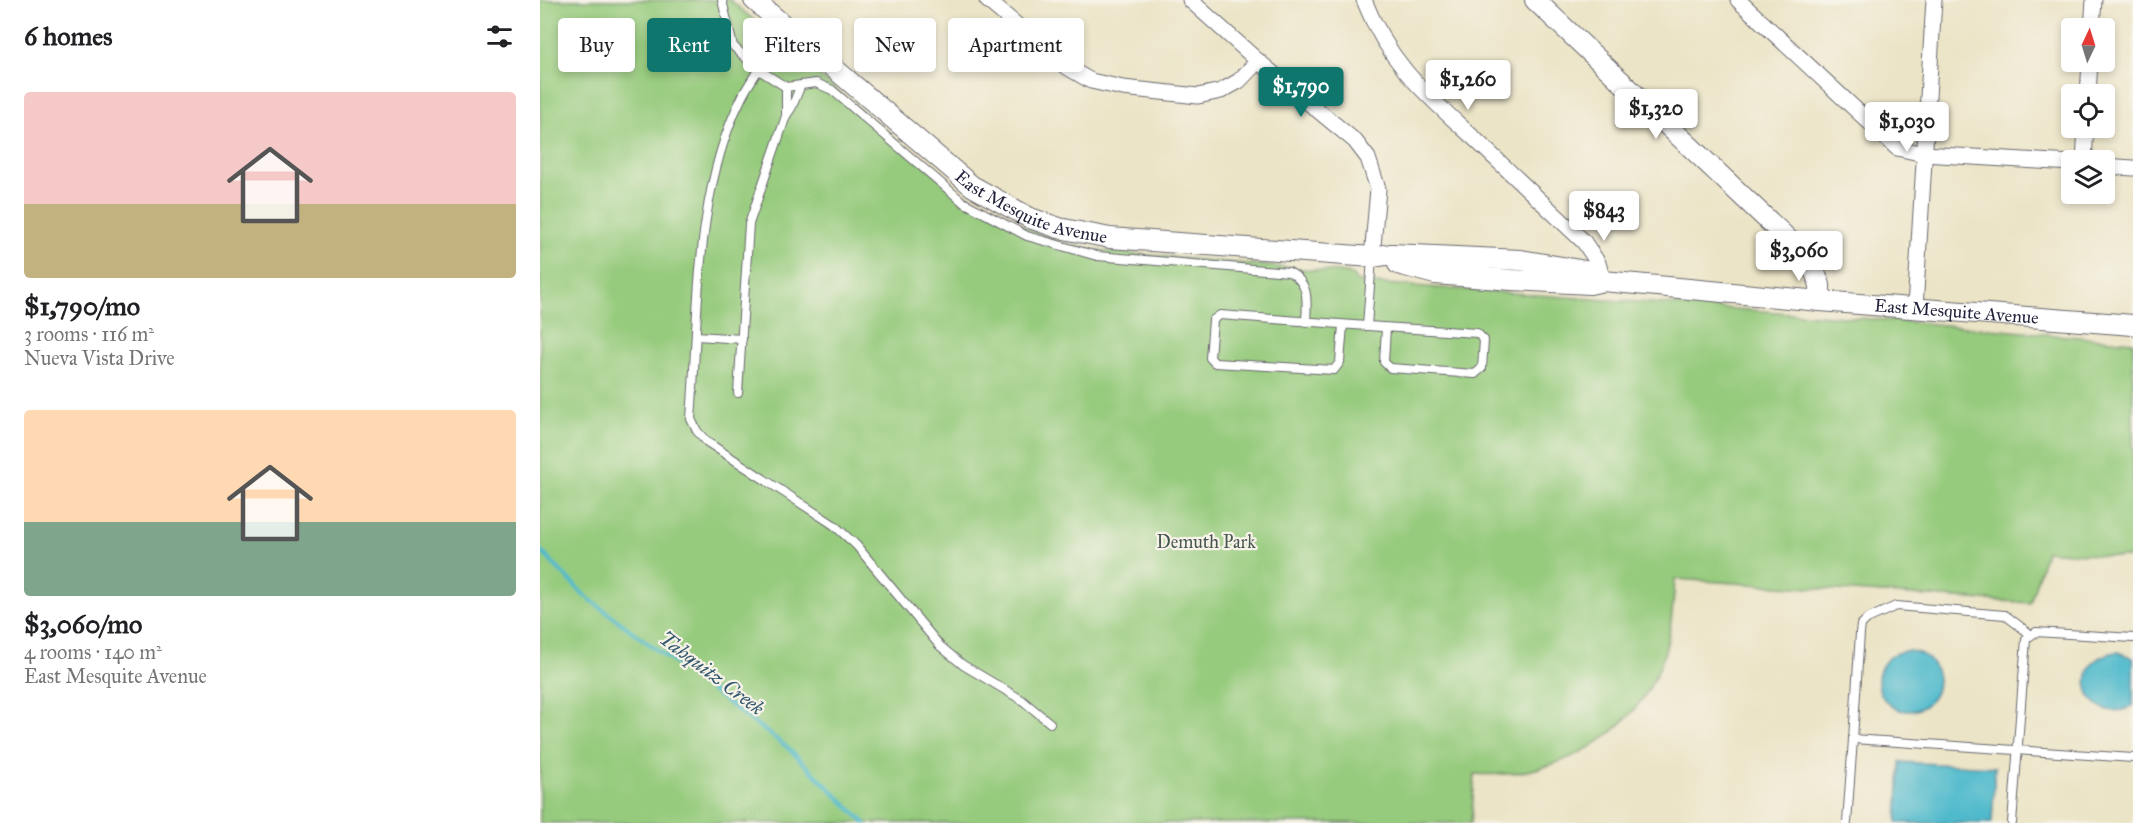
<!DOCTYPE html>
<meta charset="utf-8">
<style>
body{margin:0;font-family:"IM FELL Great Primer",serif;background:#f2f2f2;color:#202124;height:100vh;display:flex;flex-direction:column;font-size:22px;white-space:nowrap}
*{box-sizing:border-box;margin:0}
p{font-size:20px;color:#757577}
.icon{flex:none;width:33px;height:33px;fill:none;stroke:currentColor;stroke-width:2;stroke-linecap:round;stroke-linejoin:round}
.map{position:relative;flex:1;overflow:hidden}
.drawer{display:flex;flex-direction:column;background:#fff;width:540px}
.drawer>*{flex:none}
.top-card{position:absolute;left:18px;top:18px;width:570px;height:54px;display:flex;gap:12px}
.needle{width:39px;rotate:4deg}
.fabs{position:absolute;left:1521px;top:18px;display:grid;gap:12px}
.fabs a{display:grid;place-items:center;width:54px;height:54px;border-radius:6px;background:#fff;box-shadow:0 3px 9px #0003;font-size:30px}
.price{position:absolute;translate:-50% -51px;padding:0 14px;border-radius:6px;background:#fff;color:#222;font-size:20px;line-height:39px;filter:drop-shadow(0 2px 3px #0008)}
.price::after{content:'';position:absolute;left:50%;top:36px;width:18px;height:14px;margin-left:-9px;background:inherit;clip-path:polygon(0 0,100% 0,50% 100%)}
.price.selected{background:#0f766e;color:#fff}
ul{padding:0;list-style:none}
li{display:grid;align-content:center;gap:12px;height:318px;padding:0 24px}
li span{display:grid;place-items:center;height:186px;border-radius:6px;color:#555}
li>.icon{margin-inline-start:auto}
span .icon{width:108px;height:108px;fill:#fffc;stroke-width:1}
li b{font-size:26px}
h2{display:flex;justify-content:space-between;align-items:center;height:72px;padding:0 24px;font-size:26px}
.pill{padding:0 21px;border-radius:6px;background:#fff;box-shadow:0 3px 9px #0003;font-size:21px;line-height:54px}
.pill.selected{background:#0f766e;color:#fff}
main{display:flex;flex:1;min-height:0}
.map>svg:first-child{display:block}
.green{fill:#96cb7d;stroke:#5c765c;stroke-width:1.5}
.water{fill:#4fbacc;stroke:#386e84;stroke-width:1.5}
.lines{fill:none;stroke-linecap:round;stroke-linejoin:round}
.stream{stroke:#4fbacc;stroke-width:4}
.service-casing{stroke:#68666c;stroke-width:10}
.minor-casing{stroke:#68666c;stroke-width:17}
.tertiary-casing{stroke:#68666c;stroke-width:22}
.service{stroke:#fff;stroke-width:8}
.minor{stroke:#fff;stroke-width:15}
.tertiary{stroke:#fff;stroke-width:20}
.labels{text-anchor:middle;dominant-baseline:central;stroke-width:4.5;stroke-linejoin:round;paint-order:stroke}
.street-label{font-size:18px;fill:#22223b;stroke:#f7f3e8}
.park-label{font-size:18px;fill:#45554f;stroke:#f7f3e8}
.water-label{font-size:20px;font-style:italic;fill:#32576e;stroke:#f7f3e8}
</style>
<main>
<section class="drawer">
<h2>6 homes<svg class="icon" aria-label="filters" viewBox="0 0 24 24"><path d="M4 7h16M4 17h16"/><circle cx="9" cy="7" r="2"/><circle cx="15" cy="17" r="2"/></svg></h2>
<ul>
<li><span style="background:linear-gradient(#f6c9c9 60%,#c2b280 0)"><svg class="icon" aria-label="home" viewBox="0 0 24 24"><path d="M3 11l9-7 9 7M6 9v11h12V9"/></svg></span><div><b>$1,790/mo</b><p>3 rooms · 116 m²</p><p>Nueva Vista Drive</p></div></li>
<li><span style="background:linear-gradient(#ffd9b3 60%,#7fa58c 0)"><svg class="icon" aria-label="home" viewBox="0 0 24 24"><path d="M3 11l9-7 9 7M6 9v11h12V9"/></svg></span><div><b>$3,060/mo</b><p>4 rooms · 140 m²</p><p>East Mesquite Avenue</p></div></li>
</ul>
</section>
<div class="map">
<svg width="1593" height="823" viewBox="0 0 1593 823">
<rect width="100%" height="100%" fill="#f7f3e8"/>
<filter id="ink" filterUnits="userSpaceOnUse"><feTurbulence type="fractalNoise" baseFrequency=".0167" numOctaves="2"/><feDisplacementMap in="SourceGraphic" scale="12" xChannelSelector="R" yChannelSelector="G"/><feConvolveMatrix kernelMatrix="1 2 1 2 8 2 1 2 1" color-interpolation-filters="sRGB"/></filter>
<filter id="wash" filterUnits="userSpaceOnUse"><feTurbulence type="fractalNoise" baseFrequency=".008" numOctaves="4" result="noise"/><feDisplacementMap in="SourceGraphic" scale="24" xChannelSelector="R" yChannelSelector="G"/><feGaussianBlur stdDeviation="1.35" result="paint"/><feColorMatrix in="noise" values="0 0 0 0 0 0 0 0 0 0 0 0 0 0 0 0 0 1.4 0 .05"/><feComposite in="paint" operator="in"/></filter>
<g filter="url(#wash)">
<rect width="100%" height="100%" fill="#ebe4c6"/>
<path class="green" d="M 0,0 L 190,0 L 414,189 C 458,219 502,238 553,250 L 807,273 L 812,275 L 817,282 L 1360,321 L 1593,342 L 1593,558 L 1506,551 L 1490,603 L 1135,579 C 1133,606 1131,635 1122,661 C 1094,738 1013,780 935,774 L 931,823 L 0,823 Z"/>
<g class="water">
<circle cx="1368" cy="681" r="30"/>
<path d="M 1579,652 L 1593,658 L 1593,706 C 1544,730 1525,655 1579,652 Z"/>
<path d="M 1360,762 L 1455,767 L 1452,823 L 1357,823 Z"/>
</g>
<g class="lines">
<path class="stream" d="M 0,550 L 45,596 L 248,748 L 325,823"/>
</g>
</g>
<g filter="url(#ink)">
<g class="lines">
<g class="service-casing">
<g id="service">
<path d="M 182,0 L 193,46 L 219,70 L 246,87 L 276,83 L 292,90 L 423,202 L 487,236 L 557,256 L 749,272 C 770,283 767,301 766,322"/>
<path d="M 248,29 C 232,51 214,73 202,97 C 154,192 159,314 151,419 L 157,431 L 167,442 L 294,525 L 316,545 L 400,646 L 423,665 L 482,700 L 510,723"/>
<path d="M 246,116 L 252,107 L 260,87"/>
<path d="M 803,325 L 800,362 L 794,370 L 675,363 L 670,358 L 673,320 L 680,315 L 827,326 L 832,258"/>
<path d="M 827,326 L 937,333 L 944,340 L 942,368 L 935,374 L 850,368 L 844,362 L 846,328"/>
<path d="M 157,336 L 202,339"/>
<path d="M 198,393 L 209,224 L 246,116 L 246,87"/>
<path d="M 1490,634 L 1465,615 L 1356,606 L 1327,619 L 1321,625 L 1320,633 L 1313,739 L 1593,758"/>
<path d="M 1307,823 L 1313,739"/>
<path d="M 1472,823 L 1486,639 L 1496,632 L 1593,638"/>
</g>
</g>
<g class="minor-casing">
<g id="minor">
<path d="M 447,0 L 525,66 L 551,81 L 583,88 L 658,96 L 681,91 L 699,81 L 718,61"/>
<path d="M 650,0 L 718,61 L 815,141 L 828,158 L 838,189 L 832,257"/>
<path d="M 824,0 C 850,66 887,95 937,141 C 973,175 1008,208 1044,242 L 1058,263 L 1063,281"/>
<path d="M 1198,0 L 1357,148 L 1384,154 L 1532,163"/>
<path d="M 1552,28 L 1554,0"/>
<path d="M 1548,94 L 1550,62"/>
<path d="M 1544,160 L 1546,128"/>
<path d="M 1564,166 L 1593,168"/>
<path d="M 1375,308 L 1394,0"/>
</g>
</g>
<g class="tertiary-casing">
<g id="tertiary">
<path id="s1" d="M 214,0 L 432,186 L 490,218 L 519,228 L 570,238 L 832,257 L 852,254 L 981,260 L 1046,271 L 1063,281"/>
<path d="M 995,0 L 1270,260 L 1280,285 L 1280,301"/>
<path id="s2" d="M 858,264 L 895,274 L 972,280 L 1050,284 L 1063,281 L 1280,301 L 1593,325"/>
</g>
</g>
<use href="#service" class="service"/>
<use href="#minor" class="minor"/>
<use href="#tertiary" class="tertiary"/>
</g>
</g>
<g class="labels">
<g class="street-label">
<text stroke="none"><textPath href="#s1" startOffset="350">East Mesquite Avenue</textPath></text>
<text stroke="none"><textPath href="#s2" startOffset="562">East Mesquite Avenue</textPath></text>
</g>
<g class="park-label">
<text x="666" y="542">Demuth Park</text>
</g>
<g class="water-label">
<text transform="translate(172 673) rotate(37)">Tahquitz Creek</text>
</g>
</g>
</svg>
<div class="fabs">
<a><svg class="needle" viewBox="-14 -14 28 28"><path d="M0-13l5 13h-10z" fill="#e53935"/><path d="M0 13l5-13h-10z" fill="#757577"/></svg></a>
<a><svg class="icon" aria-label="locate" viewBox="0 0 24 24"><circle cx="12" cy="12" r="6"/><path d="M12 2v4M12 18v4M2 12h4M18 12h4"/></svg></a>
<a><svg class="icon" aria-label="layers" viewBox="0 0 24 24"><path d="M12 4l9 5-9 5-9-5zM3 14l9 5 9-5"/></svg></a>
</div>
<b class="price" style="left:928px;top:111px">$1,260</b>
<b class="price selected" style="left:761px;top:118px">$1,790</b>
<b class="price" style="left:1116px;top:140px">$1,320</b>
<b class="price" style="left:1367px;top:153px">$1,030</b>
<b class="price" style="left:1064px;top:242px">$843</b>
<b class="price" style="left:1259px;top:282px">$3,060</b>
<div class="top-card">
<a class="pill">Buy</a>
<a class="pill selected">Rent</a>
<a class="pill">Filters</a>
<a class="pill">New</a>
<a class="pill">Apartment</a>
</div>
</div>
</main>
